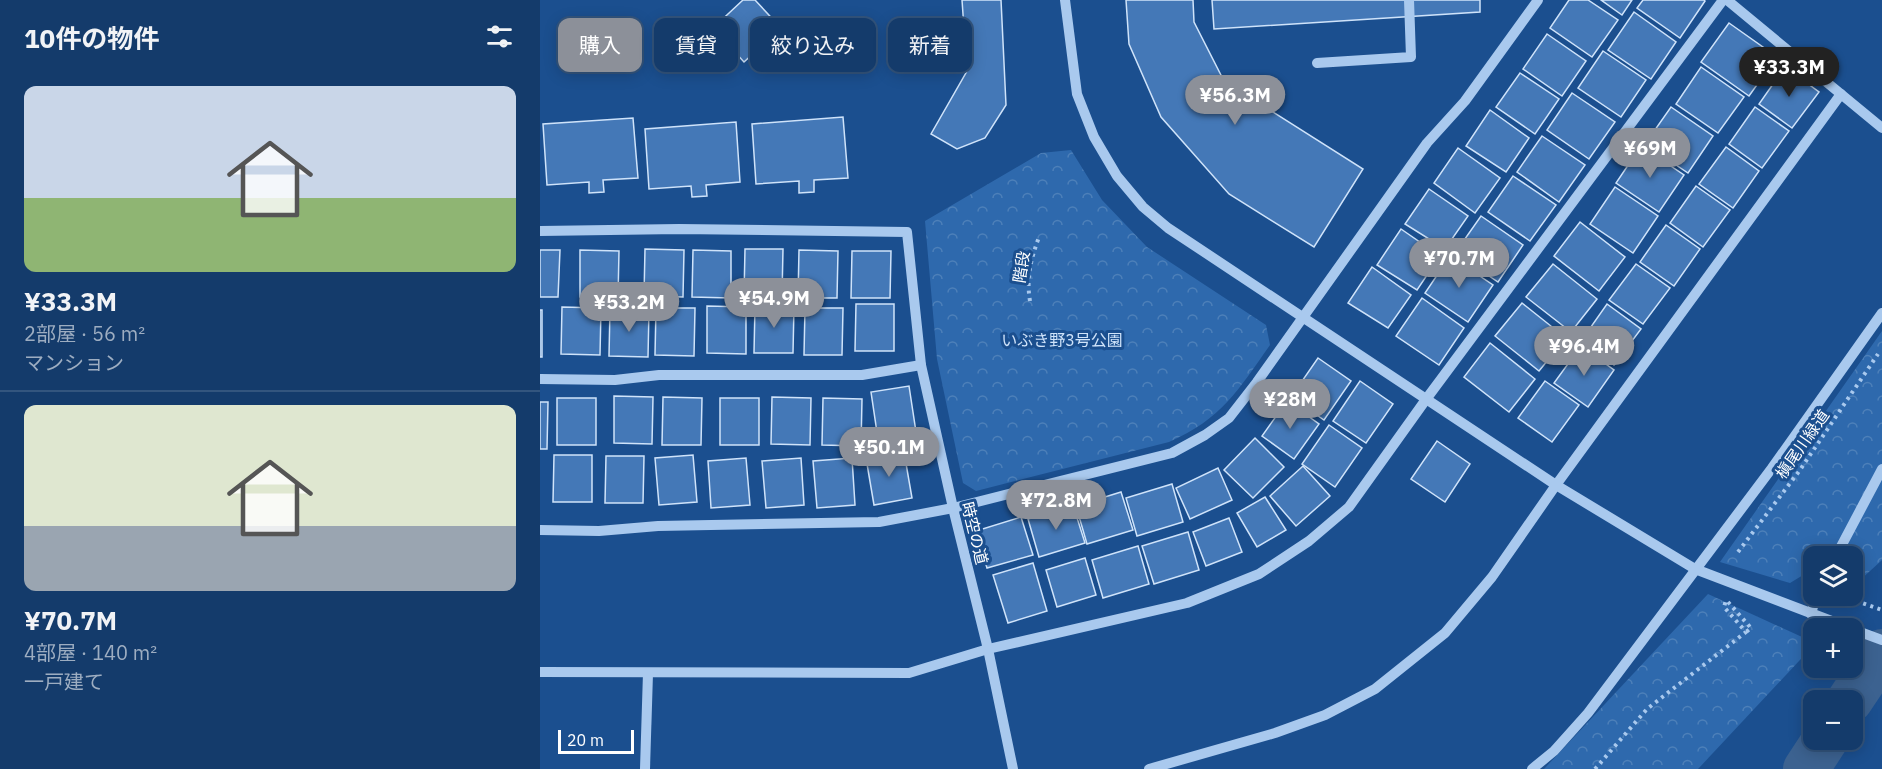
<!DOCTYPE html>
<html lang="ja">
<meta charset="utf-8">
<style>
body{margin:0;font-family:"IBM Plex Sans","Noto Sans JP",sans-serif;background:#214673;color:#f1f3f6;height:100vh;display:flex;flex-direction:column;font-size:22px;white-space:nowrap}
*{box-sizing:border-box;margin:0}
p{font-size:20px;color:#9dadc1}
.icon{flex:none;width:33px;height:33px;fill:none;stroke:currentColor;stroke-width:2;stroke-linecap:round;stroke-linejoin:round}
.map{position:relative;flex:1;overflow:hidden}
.details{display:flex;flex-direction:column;background:#143b6b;width:540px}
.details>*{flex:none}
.guide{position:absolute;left:18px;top:18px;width:570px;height:54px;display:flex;gap:12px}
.tools{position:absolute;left:1263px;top:546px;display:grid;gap:12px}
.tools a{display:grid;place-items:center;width:60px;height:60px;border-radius:12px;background:#143b6b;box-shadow:0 3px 15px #0003,0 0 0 2px #33557e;font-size:30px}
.scale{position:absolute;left:18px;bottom:15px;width:76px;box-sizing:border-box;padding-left:6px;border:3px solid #fff;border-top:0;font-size:16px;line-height:21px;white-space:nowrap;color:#fff;-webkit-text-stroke:4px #1b4f8f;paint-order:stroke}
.price{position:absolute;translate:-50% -51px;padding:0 14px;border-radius:21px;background:#8c9099;color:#fff;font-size:20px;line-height:39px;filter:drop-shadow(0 2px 3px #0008)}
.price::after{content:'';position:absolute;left:50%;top:36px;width:18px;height:14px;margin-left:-9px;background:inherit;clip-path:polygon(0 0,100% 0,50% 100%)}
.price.current{background:#222;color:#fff}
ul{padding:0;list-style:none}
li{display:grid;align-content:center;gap:12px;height:318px;padding:0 24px}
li+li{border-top:2px solid #33557e}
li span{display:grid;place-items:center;height:186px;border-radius:12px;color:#555}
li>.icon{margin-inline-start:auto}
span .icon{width:108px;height:108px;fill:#fffc;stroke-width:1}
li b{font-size:26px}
h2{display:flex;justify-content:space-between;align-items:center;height:72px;padding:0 24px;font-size:26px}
.pill{padding:0 21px;border-radius:12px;background:#143b6b;box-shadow:0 3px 15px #0003,0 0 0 2px #33557e;font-size:21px;line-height:54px}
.pill.current{background:#8c9099;color:#fff}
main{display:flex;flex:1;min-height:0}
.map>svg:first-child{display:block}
.forest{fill:url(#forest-crowns)}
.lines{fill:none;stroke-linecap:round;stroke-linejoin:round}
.river{stroke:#3c6290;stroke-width:46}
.building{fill:#4478b7;stroke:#cfe3fa;stroke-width:1.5}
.path{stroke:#a9c9ee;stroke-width:4;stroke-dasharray:3 4.5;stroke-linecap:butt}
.minor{stroke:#a9c9ee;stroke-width:10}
.labels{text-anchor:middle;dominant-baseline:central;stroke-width:6;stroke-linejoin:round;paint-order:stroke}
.street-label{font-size:16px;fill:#fff;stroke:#1b4f8f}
.park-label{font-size:16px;fill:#cfe3fa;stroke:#1b4f8f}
</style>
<main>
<section class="details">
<h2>10件の物件<svg class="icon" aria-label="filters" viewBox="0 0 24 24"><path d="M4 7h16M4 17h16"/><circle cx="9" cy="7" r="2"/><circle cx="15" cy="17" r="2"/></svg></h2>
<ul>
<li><span style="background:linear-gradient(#c9d6e8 60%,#8fb573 0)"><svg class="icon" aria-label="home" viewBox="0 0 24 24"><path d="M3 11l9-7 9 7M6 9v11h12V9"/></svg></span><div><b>¥33.3M</b><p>2部屋 · 56 m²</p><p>マンション</p></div></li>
<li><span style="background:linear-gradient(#dfe7d0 65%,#9aa5b1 0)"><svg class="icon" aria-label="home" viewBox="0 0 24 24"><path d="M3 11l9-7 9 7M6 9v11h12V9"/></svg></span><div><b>¥70.7M</b><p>4部屋 · 140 m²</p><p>一戸建て</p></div></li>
</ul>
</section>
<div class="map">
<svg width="1342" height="769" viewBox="0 0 1342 769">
<defs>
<pattern id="forest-crowns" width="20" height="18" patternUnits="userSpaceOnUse" patternTransform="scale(1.5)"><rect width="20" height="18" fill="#2e69ad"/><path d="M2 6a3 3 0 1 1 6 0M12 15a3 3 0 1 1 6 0" fill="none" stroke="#4d80b9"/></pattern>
</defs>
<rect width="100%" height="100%" fill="#1b4f8f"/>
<g class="forest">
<path d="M 531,150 L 562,200 L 607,247 L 726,325 L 730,345 C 698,390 682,419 629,442 L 436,491 L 423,483 L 397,359 L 385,221 L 501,153 Z"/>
<path d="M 1342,331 L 1342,560 L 1318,582 L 1313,580 L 1312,556 L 1274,556 L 1273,569 L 1250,583 L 1180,562 Z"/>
<path d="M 1168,594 L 1273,642 L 1273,646 L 1158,769 L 1004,769 Z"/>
</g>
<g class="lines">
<g class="river">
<path d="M 1310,700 L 1342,652"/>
<path d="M 1266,769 L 1285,740"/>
</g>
</g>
<g class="building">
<path d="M 203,0 L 215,0 L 241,28 L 204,62 L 173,28 Z"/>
<path d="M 422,0 L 461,0 L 466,105 L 445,138 L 417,149 L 391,134 L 427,71 Z"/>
<path d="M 586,0 L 653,0 L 654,22 L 684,81 L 823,169 L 774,247 L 689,194 L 621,117 L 589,44 Z"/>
<path d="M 672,0 L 940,0 L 940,12 L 674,29 Z"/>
<path d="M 1029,0 L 1048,0 L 1078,20 L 1052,57 L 1010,28 Z"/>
<path d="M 1061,0 L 1092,0 L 1082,15 Z"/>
<path d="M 1103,0 L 1164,0 L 1165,1 L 1140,38 L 1097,8 Z"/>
<path d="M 1094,12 L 1136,42 L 1111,79 L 1068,50 Z"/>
<path d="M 1189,23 L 1237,57 L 1209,96 L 1161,62 Z"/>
<path d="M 1007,34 L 1046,61 L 1022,96 L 983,69 Z"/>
<path d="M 1063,51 L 1106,80 L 1081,117 L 1038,88 Z"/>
<path d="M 1161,67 L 1204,97 L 1178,133 L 1136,104 Z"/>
<path d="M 1245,67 L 1279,92 L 1252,128 L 1219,104 Z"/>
<path d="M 980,73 L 1019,99 L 995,134 L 956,107 Z"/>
<path d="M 1032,93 L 1075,122 L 1049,159 L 1007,130 Z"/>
<path d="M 1131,107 L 1173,136 L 1148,173 L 1105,144 Z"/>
<path d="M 1215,107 L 1249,131 L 1222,168 L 1189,144 Z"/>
<path d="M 950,110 L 989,138 L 966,172 L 926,146 Z"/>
<path d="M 303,117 L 308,178 L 274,180 L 274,192 L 259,193 L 259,181 L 216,184 L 212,124 Z"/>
<path d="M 93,118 L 98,178 L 63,180 L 64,192 L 49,193 L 49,182 L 7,185 L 3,124 Z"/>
<path d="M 196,122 L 200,182 L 166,185 L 167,196 L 152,197 L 151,186 L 109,189 L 105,129 Z"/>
<path d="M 1002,136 L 1045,165 L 1019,202 L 977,172 Z"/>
<path d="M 1101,146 L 1144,175 L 1119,212 L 1076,183 Z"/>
<path d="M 1186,147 L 1219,171 L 1193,208 L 1159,184 Z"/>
<path d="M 918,148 L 960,178 L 935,213 L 894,183 Z"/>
<path d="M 973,176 L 1016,205 L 990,241 L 948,212 Z"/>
<path d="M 1156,186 L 1190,210 L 1163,247 L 1130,223 Z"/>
<path d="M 1075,187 L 1118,216 L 1093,253 L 1050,224 Z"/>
<path d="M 889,189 L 928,216 L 905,249 L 865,224 Z"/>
<path d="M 941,216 L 983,245 L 958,282 L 915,253 Z"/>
<path d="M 1040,222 L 1085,257 L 1059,291 L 1014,256 Z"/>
<path d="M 1126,225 L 1160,249 L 1134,286 L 1100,262 Z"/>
<path d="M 861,229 L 900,256 L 877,290 L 837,265 Z"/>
<path d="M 105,249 L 144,250 L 143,297 L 104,296 Z"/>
<path d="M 205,249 L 243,249 L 242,296 L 204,296 Z"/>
<path d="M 0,250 L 20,250 L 18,297 L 0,297 Z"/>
<path d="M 40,250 L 79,251 L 78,298 L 40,297 Z"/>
<path d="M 153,250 L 191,251 L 191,298 L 152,297 Z"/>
<path d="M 259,250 L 298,251 L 297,298 L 258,298 Z"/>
<path d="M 312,251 L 351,251 L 350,298 L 311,298 Z"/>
<path d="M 910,256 L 953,285 L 928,322 L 885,293 Z"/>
<path d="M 1013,264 L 1057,299 L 1031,332 L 986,297 Z"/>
<path d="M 1096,264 L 1130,288 L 1103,324 L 1069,300 Z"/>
<path d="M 832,267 L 871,295 L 848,328 L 808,303 Z"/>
<path d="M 882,298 L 924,328 L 899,365 L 856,336 Z"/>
<path d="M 982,303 L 1026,338 L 999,371 L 955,336 Z"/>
<path d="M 316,304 L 354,304 L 354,351 L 315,351 Z"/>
<path d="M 1067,304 L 1101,329 L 1074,365 L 1041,341 Z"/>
<path d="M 167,306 L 206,307 L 206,354 L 167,353 Z"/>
<path d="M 215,306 L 254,306 L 253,353 L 214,353 Z"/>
<path d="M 22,307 L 61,308 L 60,355 L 21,354 Z"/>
<path d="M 116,308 L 155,308 L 154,356 L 115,355 Z"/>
<path d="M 265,308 L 303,308 L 302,355 L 264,355 Z"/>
<path d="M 70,309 L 109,310 L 108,357 L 69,356 Z"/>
<rect x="0" y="310" width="2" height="47"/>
<path d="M 950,343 L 995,379 L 969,412 L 924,377 Z"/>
<path d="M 1041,346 L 1074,370 L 1048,407 L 1014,383 Z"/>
<path d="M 778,358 L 811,381 L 784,420 L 751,397 Z"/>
<path d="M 820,381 L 853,404 L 826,443 L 793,421 Z"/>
<path d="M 1005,381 L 1039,405 L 1012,442 L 978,418 Z"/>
<path d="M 369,386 L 376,432 L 338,439 L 331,392 Z"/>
<path d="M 74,396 L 113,397 L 112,444 L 74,443 Z"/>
<path d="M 123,397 L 162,398 L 161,445 L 122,445 Z"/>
<path d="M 232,397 L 271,398 L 270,445 L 231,444 Z"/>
<rect x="17" y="398" width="39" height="47"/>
<rect x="180" y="398" width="39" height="47"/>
<path d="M 283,398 L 322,399 L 321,446 L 282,445 Z"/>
<path d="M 747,401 L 779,424 L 754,459 L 722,436 Z"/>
<path d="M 0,402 L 8,402 L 7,449 L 0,449 Z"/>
<path d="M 789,425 L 822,448 L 795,487 L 762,464 Z"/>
<path d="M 715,438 L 744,467 L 713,498 L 684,470 Z"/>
<path d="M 897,441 L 930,464 L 905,502 L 871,479 Z"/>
<path d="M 364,452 L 372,498 L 334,505 L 326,458 Z"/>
<path d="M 14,455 L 52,455 L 52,502 L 13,502 Z"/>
<path d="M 153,455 L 157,502 L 119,505 L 115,458 Z"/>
<path d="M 66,456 L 104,456 L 103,503 L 65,503 Z"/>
<path d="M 206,458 L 210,505 L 171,508 L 168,461 Z"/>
<path d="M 261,458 L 264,505 L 226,508 L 222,461 Z"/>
<path d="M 312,458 L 315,505 L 277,508 L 273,461 Z"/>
<path d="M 763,466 L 790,496 L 756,526 L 730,496 Z"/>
<path d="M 678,468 L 692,500 L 650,519 L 636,488 Z"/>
<path d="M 632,484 L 643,522 L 597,536 L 586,498 Z"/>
<path d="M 581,492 L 593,530 L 547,544 L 536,506 Z"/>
<path d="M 725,497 L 746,530 L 717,547 L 697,513 Z"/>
<path d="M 533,505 L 545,543 L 499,557 L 488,519 Z"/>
<path d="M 481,517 L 493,555 L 447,568 L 436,531 Z"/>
<path d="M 689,518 L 702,552 L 666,566 L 653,532 Z"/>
<path d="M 648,532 L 659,570 L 614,584 L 602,546 Z"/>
<path d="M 598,546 L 609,584 L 563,598 L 552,560 Z"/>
<path d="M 545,558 L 556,595 L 517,607 L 506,570 Z"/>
<path d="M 493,563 L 507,611 L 468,623 L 453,575 Z"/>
</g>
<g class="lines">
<g class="path">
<path d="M 490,301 C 486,277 491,259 499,237"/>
<path d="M 1198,552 L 1260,470 L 1338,354"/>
<path d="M 1302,596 L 1342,610"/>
<path d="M 1188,602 L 1211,628 L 1206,632"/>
<path d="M 1055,769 L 1107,709 L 1206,632 L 1184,607 L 1186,600"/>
</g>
<g class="minor">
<path d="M 525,0 L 537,94 L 554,137 L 577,176 L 603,207 L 628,228 L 1016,485 L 1155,569 L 1310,628"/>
<path d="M 1187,0 L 1342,128"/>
<path d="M 777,63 L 871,57 L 869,0"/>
<path d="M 0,231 L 139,229 L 367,232 L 381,365 L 413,508 L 448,649 L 473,769"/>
<path d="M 0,379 L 75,380 L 119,375 L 322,375 L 381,365"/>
<path d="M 0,530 L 59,531 L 118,526 L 339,522 L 413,508 L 632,453 L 665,435 L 689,418 L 717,382 L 887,143 L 925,101 L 998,0"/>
<path d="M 1296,556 L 1342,469"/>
<path d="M 1271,614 L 1276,596"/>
<path d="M 1312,629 L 1342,640"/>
<path d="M 0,672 L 369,673 L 448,649 L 647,603 L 719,574 L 769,541 L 809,507 L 887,398 L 1183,0"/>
<path d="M 105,769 L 108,673"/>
<path d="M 609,769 L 735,733 L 785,715 L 835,689 L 905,633 L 952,577 L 1016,485 L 1301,94"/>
<path d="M 992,769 L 1014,751 L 1048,713 L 1232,468 L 1342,313"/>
</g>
</g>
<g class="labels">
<g class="street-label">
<text transform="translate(481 267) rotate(-81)">階段</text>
<text transform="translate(1262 444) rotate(-55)">槇尾川緑道</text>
<text transform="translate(435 533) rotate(76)">時空の道</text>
</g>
<g class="park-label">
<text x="522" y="340">いぶき野3号公園</text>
</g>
</g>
</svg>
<div class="tools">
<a><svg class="icon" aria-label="layers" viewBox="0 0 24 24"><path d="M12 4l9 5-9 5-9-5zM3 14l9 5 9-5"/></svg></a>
<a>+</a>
<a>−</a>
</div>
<div class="scale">20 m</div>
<b class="price current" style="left:1249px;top:98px">¥33.3M</b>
<b class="price" style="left:695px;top:126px">¥56.3M</b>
<b class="price" style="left:1110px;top:179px">¥69M</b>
<b class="price" style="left:919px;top:289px">¥70.7M</b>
<b class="price" style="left:234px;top:329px">¥54.9M</b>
<b class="price" style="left:89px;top:333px">¥53.2M</b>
<b class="price" style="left:1044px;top:377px">¥96.4M</b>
<b class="price" style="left:750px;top:430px">¥28M</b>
<b class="price" style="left:349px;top:478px">¥50.1M</b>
<b class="price" style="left:516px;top:531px">¥72.8M</b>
<div class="guide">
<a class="pill current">購入</a>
<a class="pill">賃貸</a>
<a class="pill">絞り込み</a>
<a class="pill">新着</a>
</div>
</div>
</main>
